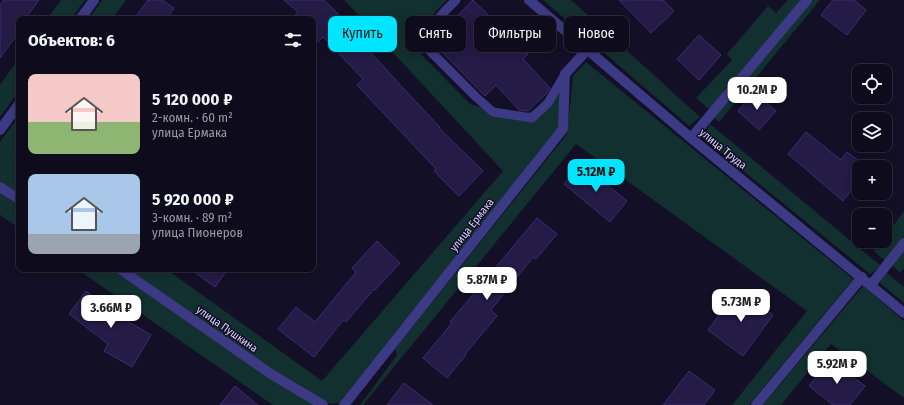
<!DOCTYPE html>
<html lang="ru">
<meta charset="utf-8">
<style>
body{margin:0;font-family:"Fira Sans Condensed",sans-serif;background:#1c1929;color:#f1f3f6;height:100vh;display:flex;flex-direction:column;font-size:15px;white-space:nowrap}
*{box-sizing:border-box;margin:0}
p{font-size:13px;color:#9b9ba3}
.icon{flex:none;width:22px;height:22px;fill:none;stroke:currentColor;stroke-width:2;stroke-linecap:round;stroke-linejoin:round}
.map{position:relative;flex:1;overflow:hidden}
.side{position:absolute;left:16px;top:16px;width:300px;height:256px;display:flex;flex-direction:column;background:#0e0b1c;border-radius:8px;box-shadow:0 2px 10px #0003,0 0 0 1px #2e2b3b}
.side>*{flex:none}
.hud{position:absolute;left:328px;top:16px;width:380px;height:36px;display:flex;gap:8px}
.controls{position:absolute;left:852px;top:64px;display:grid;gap:8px}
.controls a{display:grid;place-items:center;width:40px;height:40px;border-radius:8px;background:#0e0b1c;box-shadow:0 2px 10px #0003,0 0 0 1px #2e2b3b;font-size:20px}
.price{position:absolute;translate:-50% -34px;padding:0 9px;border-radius:8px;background:#fff;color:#222;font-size:13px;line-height:26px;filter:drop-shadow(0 1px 2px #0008)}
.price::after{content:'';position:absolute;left:50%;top:24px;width:12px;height:9px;margin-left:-6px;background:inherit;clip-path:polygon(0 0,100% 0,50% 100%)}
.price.selected{background:#00e5ff;color:#111}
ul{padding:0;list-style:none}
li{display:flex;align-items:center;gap:12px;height:100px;padding:0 12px}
li span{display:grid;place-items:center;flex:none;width:112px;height:80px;border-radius:8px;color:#555}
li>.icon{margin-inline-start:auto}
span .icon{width:48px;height:48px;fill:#fffc;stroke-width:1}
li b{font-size:17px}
h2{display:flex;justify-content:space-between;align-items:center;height:48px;padding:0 12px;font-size:17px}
.chip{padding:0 14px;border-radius:8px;background:#0e0b1c;box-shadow:0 2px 10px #0003,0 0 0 1px #2e2b3b;font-size:14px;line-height:36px}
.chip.selected{background:#00e5ff;color:#111}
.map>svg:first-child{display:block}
.green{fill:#12302f}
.building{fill:#241b47;stroke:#3b2d73}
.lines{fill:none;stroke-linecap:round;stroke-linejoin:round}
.lane{stroke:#3d3a85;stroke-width:9}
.street{stroke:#3d3a85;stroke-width:10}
.labels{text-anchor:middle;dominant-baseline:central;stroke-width:3;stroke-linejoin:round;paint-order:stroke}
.street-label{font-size:11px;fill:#d9d4ff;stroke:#130f26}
</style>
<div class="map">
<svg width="904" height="405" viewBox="0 0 904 405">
<rect width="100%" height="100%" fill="#130f26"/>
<g class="green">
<path d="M 61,0 L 85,0 L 71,19 L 47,19 Z"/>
<path d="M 102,0 L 126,0 L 112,19 L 89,19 Z"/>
<path d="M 344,0 L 447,0 C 429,18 422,26 419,52 L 470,104 L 500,114 L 524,115 L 537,108 L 561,90 L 558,128 L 339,403 L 330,404 L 270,368 L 128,269 L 166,269 L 322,381 L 503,171 Z"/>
<path d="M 543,0 L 571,0 L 700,117 L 689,126 Z"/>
<path d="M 788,0 L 801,0 L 709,109 L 696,98 L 732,60 L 727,54 L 768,6 L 776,13 Z"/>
<path d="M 812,0 L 820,0 L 719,122 L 714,118 Z"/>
<path d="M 19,58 L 19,91 L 0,117 L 0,85 Z"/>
<path d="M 586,62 L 853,279 L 749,405 L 732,405 L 807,311 L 576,144 L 363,405 L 360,405 L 397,355 L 395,349 L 567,134 L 573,76 Z"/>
<path d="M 19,116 L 19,152 L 14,160 L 19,163 L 19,193 L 0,181 L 0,142 Z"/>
<path d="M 710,124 L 881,266 L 870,274 L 703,138 Z"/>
<path d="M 0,192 L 19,204 L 19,228 L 0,215 Z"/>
<path d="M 904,211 L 904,236 L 885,261 L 874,251 L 882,241 L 885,241 L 885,237 Z"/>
<path d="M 904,250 L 904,268 L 900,273 L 892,265 Z"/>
<path d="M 77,269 L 113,269 L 268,377 L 314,405 L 273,405 Z"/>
<path d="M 886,272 L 904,287 L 904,303 L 880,283 Z"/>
<path d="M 863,286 L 904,321 L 904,398 L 831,344 L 781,405 L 763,405 Z"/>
</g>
<g class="building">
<path d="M 4,0 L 39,0 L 25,19 L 19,19 L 19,32 L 0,58 L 0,5 Z"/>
<path d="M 148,0 L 162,0 L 174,8 L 167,19 L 134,19 Z"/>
<path d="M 284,0 L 324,0 L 342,18 L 340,19 L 415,101 L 440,127 L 439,128 L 483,171 L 459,196 L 434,171 L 436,169 L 357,85 L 363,79 L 323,37 L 313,46 L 313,19 L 291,19 L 298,12 Z"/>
<path d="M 473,0 L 528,54 L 523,59 L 550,88 L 547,93 L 528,111 L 519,110 L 496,85 L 485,96 L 432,42 L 433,40 Z"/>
<path d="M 619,0 L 663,0 L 674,11 L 651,33 Z"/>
<path d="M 833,0 L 854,0 L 866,10 L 847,35 L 821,15 Z"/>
<path d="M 699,35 L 721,55 L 699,80 L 677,59 Z"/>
<path d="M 754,92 L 776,111 L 759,130 L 738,111 Z"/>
<path d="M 806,132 L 841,160 L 847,152 L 859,161 L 859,180 L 843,201 L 788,154 Z"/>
<path d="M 582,164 L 627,201 L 610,222 L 564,184 Z"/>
<path d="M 537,218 L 557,234 L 536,259 L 533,257 L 491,310 L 497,316 L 465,354 L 466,355 L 447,378 L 423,358 L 452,323 L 450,322 Z"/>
<path d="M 377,241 L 400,263 L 375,290 L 374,289 L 346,322 L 343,320 L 314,357 L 278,329 L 296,307 L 315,322 L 356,272 L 352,268 Z"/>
<path d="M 190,269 L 228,269 L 215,287 Z"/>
<path d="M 738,290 L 773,315 L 743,356 L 708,330 Z"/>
<path d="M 86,291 L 114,313 L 151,335 L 132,367 L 104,351 L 108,344 L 69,314 Z"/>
<path d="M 830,359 L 865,386 L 850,405 L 833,405 L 809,386 Z"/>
<path d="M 689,371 L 715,390 L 704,405 L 663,405 Z"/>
<path d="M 404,383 L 433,405 L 387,405 Z"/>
<path d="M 235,386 L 258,405 L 220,405 Z"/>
</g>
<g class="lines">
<path class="lane" d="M 456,0 C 441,15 430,24 425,46 L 476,97 L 493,112 L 532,118 L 548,103 L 565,74"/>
<g class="street">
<path d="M 529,0 L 691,138 L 904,313"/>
<path d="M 80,19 L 94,0"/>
<path d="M 0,130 L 19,104"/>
<path d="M 691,138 L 807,0"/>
<path d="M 0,187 L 19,199"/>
<path d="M 120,269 L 271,374 L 323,405"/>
<path d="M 871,285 L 904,243"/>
<path d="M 344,405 L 563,129 L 565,74 L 587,50"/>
<path d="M 756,405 L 862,277"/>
</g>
</g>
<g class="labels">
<g class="street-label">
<text transform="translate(723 149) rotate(39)">улица Труда</text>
<text transform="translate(472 225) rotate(-52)">улица Ермака</text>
<text transform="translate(227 329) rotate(35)">улица Пушкина</text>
</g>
</g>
</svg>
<div class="controls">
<a><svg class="icon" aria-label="locate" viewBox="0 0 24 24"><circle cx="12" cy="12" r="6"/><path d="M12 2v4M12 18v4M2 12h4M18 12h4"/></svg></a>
<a><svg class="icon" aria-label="layers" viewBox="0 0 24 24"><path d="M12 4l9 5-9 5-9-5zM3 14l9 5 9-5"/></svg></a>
<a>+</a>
<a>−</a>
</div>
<b class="price" style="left:757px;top:111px">10.2M ₽</b>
<b class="price selected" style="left:596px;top:193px">5.12M ₽</b>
<b class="price" style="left:487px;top:301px">5.87M ₽</b>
<b class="price" style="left:741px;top:323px">5.73M ₽</b>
<b class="price" style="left:111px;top:329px">3.66M ₽</b>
<b class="price" style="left:837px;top:385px">5.92M ₽</b>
<div class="hud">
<a class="chip selected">Купить</a>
<a class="chip">Снять</a>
<a class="chip">Фильтры</a>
<a class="chip">Новое</a>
</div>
<section class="side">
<h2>Объектов: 6<svg class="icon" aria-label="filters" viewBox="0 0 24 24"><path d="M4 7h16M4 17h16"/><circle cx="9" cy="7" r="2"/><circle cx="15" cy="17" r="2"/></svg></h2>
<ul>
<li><span style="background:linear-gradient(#f6c9c9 60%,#8fb573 0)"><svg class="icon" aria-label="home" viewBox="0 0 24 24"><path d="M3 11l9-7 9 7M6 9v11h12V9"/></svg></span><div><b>5 120 000 ₽</b><p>2-комн. · 60 m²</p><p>улица Ермака</p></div></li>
<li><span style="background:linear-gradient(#a9c7e8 75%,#9aa5b1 0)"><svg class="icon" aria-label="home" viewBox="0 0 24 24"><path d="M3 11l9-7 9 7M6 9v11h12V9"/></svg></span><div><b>5 920 000 ₽</b><p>3-комн. · 89 m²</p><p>улица Пионеров</p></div></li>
</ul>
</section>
</div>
